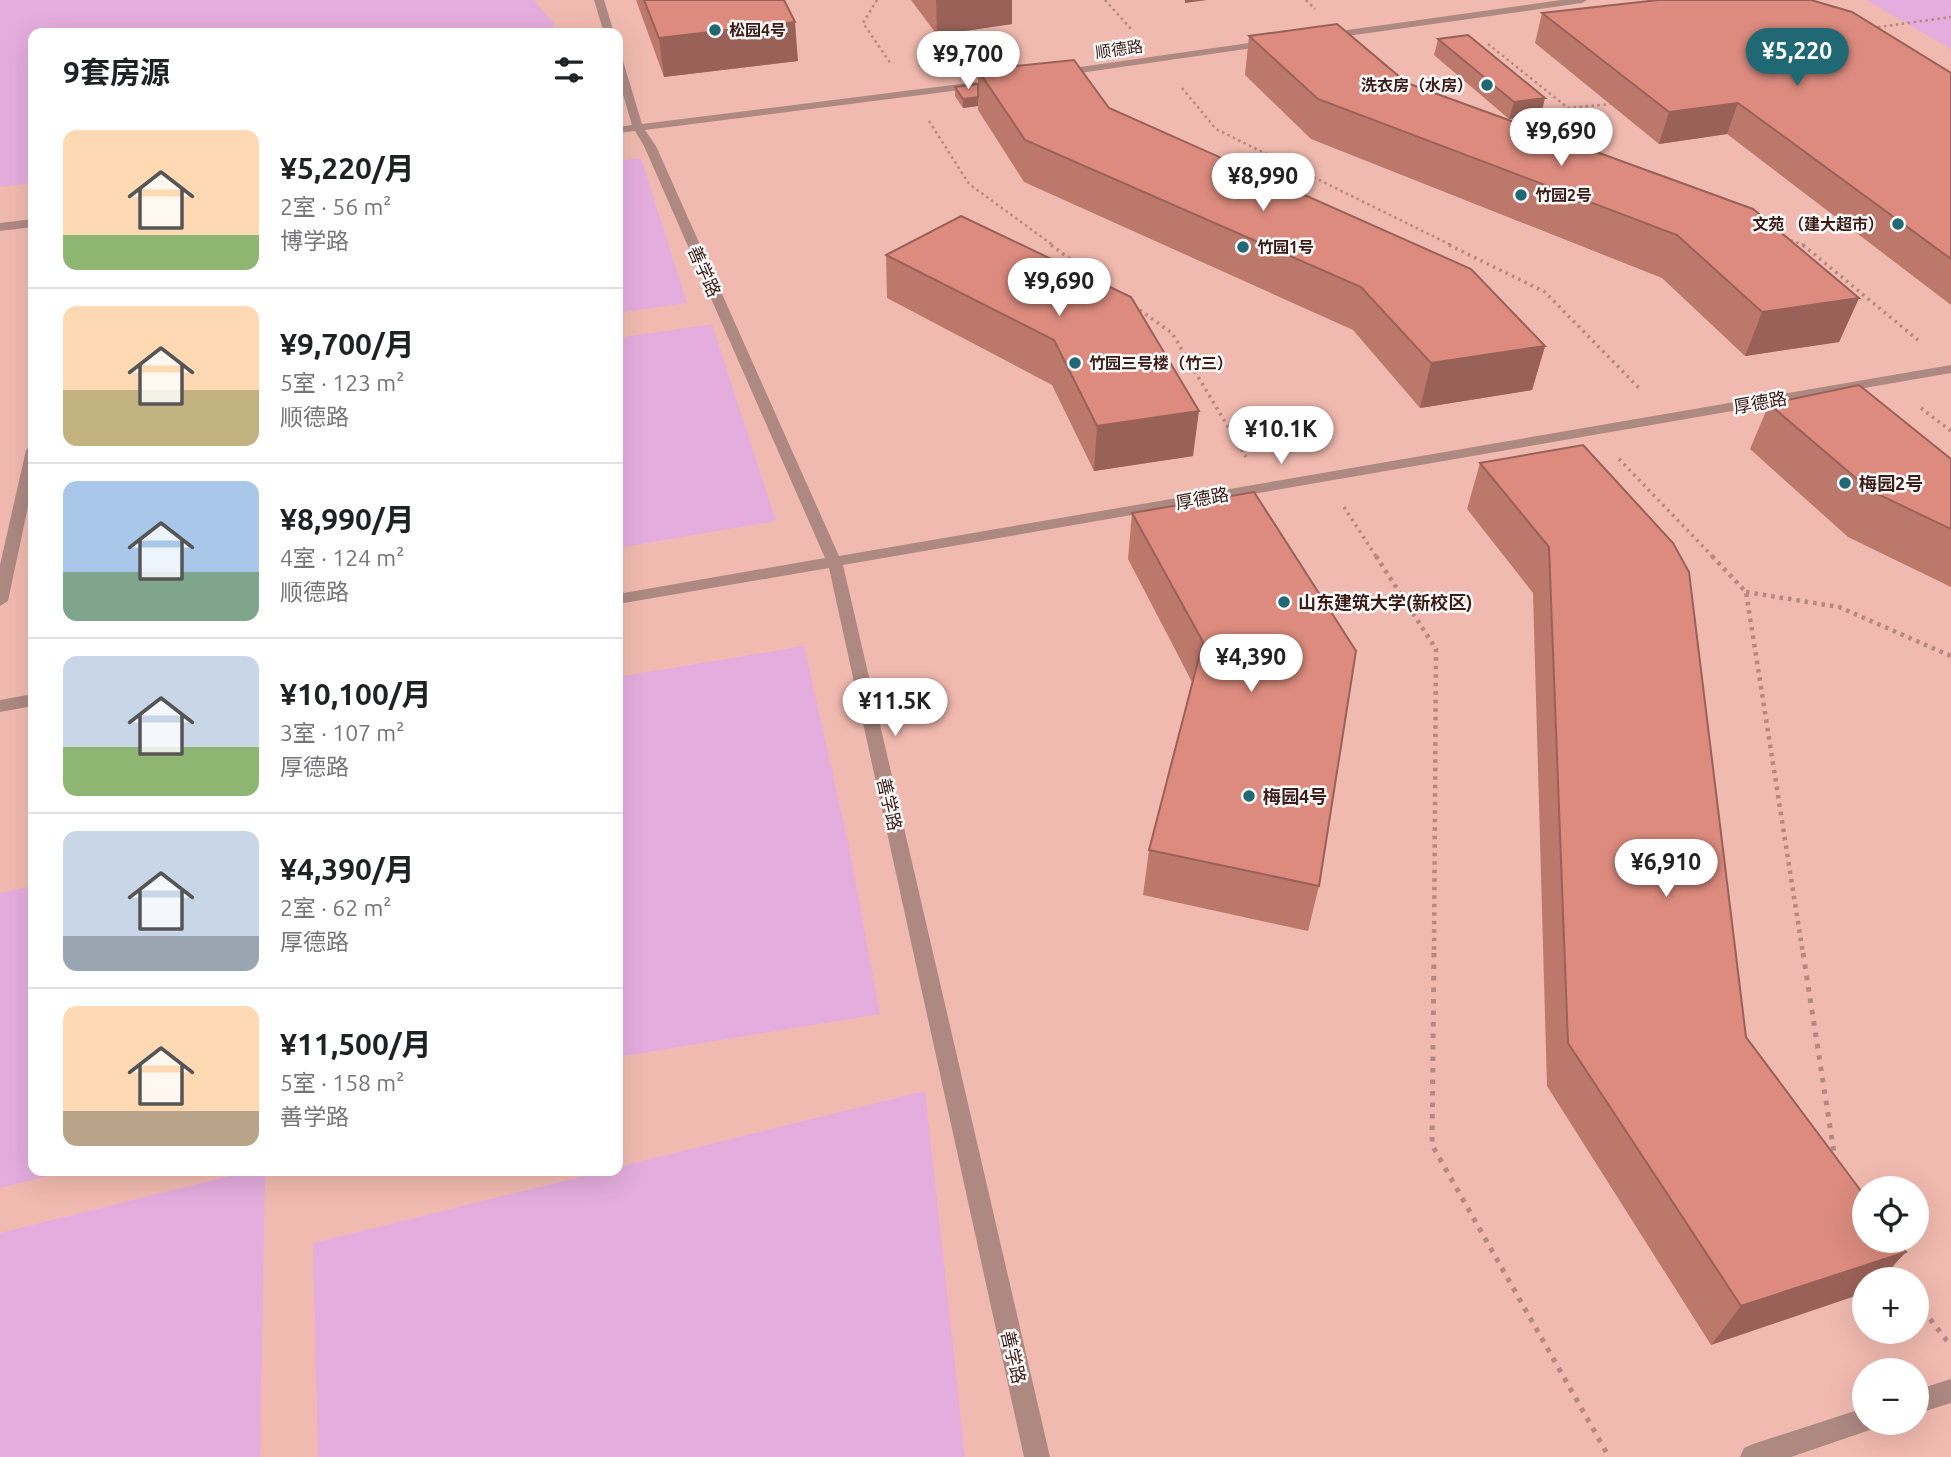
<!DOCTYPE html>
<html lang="zh">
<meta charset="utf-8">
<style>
body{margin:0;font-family:Ubuntu,"Noto Sans SC",sans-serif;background:#f2f2f2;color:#202124;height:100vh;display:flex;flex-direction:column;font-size:26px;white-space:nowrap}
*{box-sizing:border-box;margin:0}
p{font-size:23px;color:#757577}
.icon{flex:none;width:38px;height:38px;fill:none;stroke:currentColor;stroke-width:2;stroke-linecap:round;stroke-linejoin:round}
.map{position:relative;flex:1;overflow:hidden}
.side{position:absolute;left:28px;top:28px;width:595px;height:1148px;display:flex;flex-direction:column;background:#fff;border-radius:14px;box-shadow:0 7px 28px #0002}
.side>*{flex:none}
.buttons{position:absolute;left:1852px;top:1176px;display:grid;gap:14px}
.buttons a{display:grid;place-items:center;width:77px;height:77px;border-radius:50%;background:#fff;box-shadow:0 7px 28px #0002;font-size:35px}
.price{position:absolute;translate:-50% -60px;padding:0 16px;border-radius:24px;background:#fff;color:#222;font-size:23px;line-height:46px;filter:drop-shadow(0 2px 4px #0008)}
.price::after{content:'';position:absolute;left:50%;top:42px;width:21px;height:16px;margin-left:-10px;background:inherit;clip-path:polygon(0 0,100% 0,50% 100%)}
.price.on{background:#1f6874;color:#fff}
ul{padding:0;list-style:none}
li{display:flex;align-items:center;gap:21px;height:175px;padding:0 35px}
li+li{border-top:2px solid #e0e0e0}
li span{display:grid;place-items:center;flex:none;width:196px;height:140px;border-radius:14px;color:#555}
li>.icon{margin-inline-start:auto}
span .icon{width:84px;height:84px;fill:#fffc;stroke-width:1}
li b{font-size:30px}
h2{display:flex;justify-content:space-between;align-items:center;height:84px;padding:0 35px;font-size:30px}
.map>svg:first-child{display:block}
.built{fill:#f1bab0;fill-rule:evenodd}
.green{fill:#e4adde}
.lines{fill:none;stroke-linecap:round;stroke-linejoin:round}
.path-far3{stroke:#b58981;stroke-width:2.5;stroke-dasharray:2.5 3.5;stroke-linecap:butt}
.path-far2{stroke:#b58981;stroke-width:3.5;stroke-dasharray:2.5 4.5;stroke-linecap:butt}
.path-far1{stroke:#b58981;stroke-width:4.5;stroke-dasharray:3.5 5;stroke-linecap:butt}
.path{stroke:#b58981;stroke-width:5;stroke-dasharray:4.5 7;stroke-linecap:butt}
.street{fill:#ad8982;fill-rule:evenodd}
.wall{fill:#bd786c}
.shaded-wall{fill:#9a6158}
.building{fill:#dc8b7e;stroke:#9a6158;stroke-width:2}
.poi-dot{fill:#1f6874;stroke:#f9f9f9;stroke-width:2.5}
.labels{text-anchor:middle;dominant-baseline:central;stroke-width:5;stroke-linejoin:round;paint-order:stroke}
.far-poi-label{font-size:16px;font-weight:bold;fill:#3b1c17;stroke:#f9f9f9;text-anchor:start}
.far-street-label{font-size:16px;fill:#3b1c17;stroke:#f9f9f9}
.street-label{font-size:18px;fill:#3b1c17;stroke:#f9f9f9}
.poi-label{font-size:18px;font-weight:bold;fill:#3b1c17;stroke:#f9f9f9;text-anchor:start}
</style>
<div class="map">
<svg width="1951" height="1457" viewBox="0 0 1951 1457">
<rect width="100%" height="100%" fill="#fecac1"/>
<path class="built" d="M 0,0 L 1951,0 L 1951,1457 L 0,1457 ZM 33,33 L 618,33 L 618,1171 L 33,1171 ZM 1864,1188 L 1916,1188 L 1916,1241 L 1864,1241 ZM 1864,1279 L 1916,1279 L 1916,1332 L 1864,1332 ZM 1864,1370 L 1916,1370 L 1916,1423 L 1864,1423 Z"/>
<g class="green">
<path d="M 0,0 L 534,0 L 554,24 L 550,33 L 33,33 L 33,183 L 0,187 Z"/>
<path d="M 1866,0 L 1951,0 L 1951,49 Z"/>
<path d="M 641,158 L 687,303 L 618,313 L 618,161 Z"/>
<path d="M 712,324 L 776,521 L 618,548 L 618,338 Z"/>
<path d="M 804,646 L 849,847 L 880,1014 L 618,1057 L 618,677 Z"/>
<path d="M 33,886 L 33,1171 L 69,1171 L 0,1188 L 0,893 Z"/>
<path d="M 925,1091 L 965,1457 L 318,1457 L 313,1243 L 604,1171 L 618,1171 L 618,1167 Z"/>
<path d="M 250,1171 L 265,1171 L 260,1457 L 0,1457 L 0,1233 Z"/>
</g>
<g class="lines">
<g class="path-far3">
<path d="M 877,0 L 863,23 L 891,64"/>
<path d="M 1105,0 L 1133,31"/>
<path d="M 1306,0 L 1315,9"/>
<path d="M 1872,28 L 1951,17"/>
<path d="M 1488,44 L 1568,108 L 1610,104"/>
<path d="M 1182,88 L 1216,129 L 1453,246"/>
<path d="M 929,121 L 969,184 L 1054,246"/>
<path d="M 1554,143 L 1568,108"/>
<path d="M 1785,238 L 1807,246"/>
</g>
<g class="path-far2">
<path d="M 1051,245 L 1110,288"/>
<path d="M 1449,245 L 1545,292 L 1641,390"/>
<path d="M 1803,245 L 1918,340"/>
<path d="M 1134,306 L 1172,333 L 1246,457"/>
<path d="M 1921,408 L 1951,431"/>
<path d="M 1619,459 L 1714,558"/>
<path d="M 1344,507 L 1377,558"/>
</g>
<g class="path-far1">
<path d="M 1376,556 L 1436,649 L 1434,954"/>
<path d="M 1712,556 L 1746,592 L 1803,954"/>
<path d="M 1746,592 L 1839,607 L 1951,656"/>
</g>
<g class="path">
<path d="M 1434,953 L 1432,1145 L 1609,1457"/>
<path d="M 1803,953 L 1835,1159"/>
<path d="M 1890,1266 L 1900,1279"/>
<path d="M 1916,1301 L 1951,1346"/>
</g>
<g class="street">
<path d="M 594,0 L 604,0 L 614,33 L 604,33 Z"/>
<path d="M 1561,0 L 1587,0 L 1582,3 L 1326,39 L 1321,36 L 1326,33 Z"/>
<path d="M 1270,40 L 1275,43 L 1274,45 L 1059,76 L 1054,73 L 1059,70 Z"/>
<path d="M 618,58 L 623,61 L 642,124 L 976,82 L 981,85 L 976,88 L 645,130 L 656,146 L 839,556 L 1951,365 L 1951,373 L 843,565 L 1050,1457 L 1024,1457 L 829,568 L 618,604 L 618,594 L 825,558 L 644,146 L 635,131 L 618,133 L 618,127 L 632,125 L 618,78 Z"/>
<path d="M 33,219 L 33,227 L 0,231 L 0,223 Z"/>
<path d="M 33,446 L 33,483 L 8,601 L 0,606 L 0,565 L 26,450 Z"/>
<path d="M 33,694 L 33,706 L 0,712 L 0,700 Z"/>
<path d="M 1951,1379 L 1951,1403 L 1916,1414 L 1916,1390 Z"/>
<path d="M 1864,1408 L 1864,1423 L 1875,1423 L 1873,1429 L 1864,1432 L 1791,1457 L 1740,1457 L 1744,1448 L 1753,1444 Z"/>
</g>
</g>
<g class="wall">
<path d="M 636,0 L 784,0 L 798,61 L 664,77 Z"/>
<path d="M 911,0 L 1012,0 L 1012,24 L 937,35 Z"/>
<path d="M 1542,13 L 1951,73 L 1951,305 L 1727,134 L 1659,144 L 1535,43 Z"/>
<path d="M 1249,36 L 1407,83 L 1859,298 L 1839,342 L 1745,356 L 1662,278 L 1311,139 L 1245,75 Z"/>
<path d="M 1438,39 L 1541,115 L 1509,119 L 1434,55 Z"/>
<path d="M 978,70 L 1109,108 L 1545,346 L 1532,390 L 1420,408 L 1353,330 L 1024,182 L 978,110 L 978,106 L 963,108 L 955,96 L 955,87 L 978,84 Z"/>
<path d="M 961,216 L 1193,456 L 1094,471 L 1052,385 L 887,298 L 886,255 Z"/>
<path d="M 1769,404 L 1951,459 L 1951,587 L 1848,537 L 1750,449 Z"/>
<path d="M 1583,445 L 1746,1037 L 1864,1195 L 1711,1345 L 1547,1086 L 1533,593 L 1467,509 L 1480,463 Z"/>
<path d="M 1254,492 L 1319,886 L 1308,931 L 1143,895 L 1149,850 L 1192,682 L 1128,559 L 1132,513 Z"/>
</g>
<g class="shaded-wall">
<path d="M 936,0 L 1012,0 L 1012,24 L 937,35 Z"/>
<path d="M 1185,0 L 1207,0 L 1185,3 Z"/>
<path d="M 795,22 L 798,61 L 664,77 L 659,38 Z"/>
<path d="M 978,97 L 978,106 L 963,108 L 963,99 Z"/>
<path d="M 1545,98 L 1541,115 L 1509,119 L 1514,102 Z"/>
<path d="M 1738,103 L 1727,134 L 1659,144 L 1669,112 Z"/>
<path d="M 1859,298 L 1839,342 L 1745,356 L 1762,312 Z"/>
<path d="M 1545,346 L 1532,390 L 1420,408 L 1431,363 Z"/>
<path d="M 1199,411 L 1193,456 L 1094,471 L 1097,426 Z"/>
<path d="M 1906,1252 L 1881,1279 L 1864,1279 L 1864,1293 L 1711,1345 L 1741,1306 Z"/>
</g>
<g class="building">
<path d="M 644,0 L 784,0 L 795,22 L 659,38 Z"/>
<path d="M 1658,0 L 1811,0 L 1852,12 L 1951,73 L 1951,259 L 1738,103 L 1669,112 L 1542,13 Z"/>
<path d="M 1337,24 L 1407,83 L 1753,209 L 1859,298 L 1762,312 L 1677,235 L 1318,99 L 1249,36 Z"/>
<path d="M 1468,35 L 1545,98 L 1514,102 L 1438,39 Z"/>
<path d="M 1074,60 L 1109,108 L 1471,269 L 1545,346 L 1431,363 L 1361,287 L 1025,140 L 978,70 Z"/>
<path d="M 978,84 L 978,97 L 963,99 L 955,87 Z"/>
<path d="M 961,216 L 1131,297 L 1199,411 L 1097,426 L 1054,340 L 886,255 Z"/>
<path d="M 1859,385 L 1951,459 L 1951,529 L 1871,491 L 1769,404 Z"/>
<path d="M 1583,445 L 1673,543 L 1689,572 L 1746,1037 L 1864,1195 L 1864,1241 L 1898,1241 L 1906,1252 L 1741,1306 L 1568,1043 L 1549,547 L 1480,463 Z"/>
<path d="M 1254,492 L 1356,651 L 1319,886 L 1149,850 L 1203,642 L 1132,513 Z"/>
</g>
<g class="poi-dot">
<circle cx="715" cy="30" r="7"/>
<circle cx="1487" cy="85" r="7"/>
<circle cx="1521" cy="195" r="7"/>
<circle cx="1898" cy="224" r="7"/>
<circle cx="1243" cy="247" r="7"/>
<circle cx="1075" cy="363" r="7"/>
<circle cx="1845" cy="483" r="7"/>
<circle cx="1284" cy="602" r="7"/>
<circle cx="1249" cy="796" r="7"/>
</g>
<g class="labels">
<g class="far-poi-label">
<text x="729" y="30">松园4号</text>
<text x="1473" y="85" text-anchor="end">洗衣房（水房）</text>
<text x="1535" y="195">竹园2号</text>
<text x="1884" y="224" text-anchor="end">文苑 （建大超市）</text>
<text x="1257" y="247">竹园1号</text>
<text x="1089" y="363">竹园三号楼（竹三）</text>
</g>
<g class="far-street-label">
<text transform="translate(1119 49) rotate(-8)">顺德路</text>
</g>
<g class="street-label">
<text transform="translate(705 271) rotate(66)">善学路</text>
<text transform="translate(1760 402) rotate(-10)">厚德路</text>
<text transform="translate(1202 498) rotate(-10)">厚德路</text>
<text transform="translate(890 804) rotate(77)">善学路</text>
<text transform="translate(1014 1357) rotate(77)">善学路</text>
</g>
<g class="poi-label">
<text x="1859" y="483">梅园2号</text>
<text x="1298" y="602">山东建筑大学(新校区)</text>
<text x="1263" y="796">梅园4号</text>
</g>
</g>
</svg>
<div class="buttons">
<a><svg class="icon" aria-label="locate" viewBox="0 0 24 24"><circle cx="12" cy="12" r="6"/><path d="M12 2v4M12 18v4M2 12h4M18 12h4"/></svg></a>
<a>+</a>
<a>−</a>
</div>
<b class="price on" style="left:1797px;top:88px">¥5,220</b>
<b class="price" style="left:968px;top:91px">¥9,700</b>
<b class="price" style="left:1561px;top:168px">¥9,690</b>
<b class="price" style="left:1263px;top:213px">¥8,990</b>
<b class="price" style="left:1059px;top:318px">¥9,690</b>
<b class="price" style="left:1281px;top:466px">¥10.1K</b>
<b class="price" style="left:1251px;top:694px">¥4,390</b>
<b class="price" style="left:895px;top:738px">¥11.5K</b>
<b class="price" style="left:1666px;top:899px">¥6,910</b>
<section class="side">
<h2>9套房源<svg class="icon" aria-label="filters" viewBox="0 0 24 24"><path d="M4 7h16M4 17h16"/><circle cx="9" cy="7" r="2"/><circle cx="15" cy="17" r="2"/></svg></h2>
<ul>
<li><span style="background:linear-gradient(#ffd9b3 75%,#8fb573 0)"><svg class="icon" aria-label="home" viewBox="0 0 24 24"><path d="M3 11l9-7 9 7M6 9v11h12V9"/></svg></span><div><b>¥5,220/月</b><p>2室 · 56 m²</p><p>博学路</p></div></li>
<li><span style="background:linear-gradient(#ffd9b3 60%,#c2b280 0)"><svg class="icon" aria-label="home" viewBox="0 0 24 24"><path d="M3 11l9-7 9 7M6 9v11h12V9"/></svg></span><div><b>¥9,700/月</b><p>5室 · 123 m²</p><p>顺德路</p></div></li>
<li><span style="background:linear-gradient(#a9c7e8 65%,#7fa58c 0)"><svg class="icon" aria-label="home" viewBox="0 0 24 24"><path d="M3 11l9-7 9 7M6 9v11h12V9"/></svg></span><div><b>¥8,990/月</b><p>4室 · 124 m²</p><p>顺德路</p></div></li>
<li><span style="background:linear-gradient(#c9d6e8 65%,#8fb573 0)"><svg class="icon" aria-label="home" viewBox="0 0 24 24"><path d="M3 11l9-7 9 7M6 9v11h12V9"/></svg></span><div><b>¥10,100/月</b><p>3室 · 107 m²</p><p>厚德路</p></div></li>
<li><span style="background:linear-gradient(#c9d6e8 75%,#9aa5b1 0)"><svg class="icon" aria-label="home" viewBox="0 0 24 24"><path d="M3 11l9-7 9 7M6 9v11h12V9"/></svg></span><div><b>¥4,390/月</b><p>2室 · 62 m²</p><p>厚德路</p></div></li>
<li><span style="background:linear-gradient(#ffd9b3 75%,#b9a48a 0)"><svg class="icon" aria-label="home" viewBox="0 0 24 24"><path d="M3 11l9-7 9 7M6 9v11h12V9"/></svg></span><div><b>¥11,500/月</b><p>5室 · 158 m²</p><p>善学路</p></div></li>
</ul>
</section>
</div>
